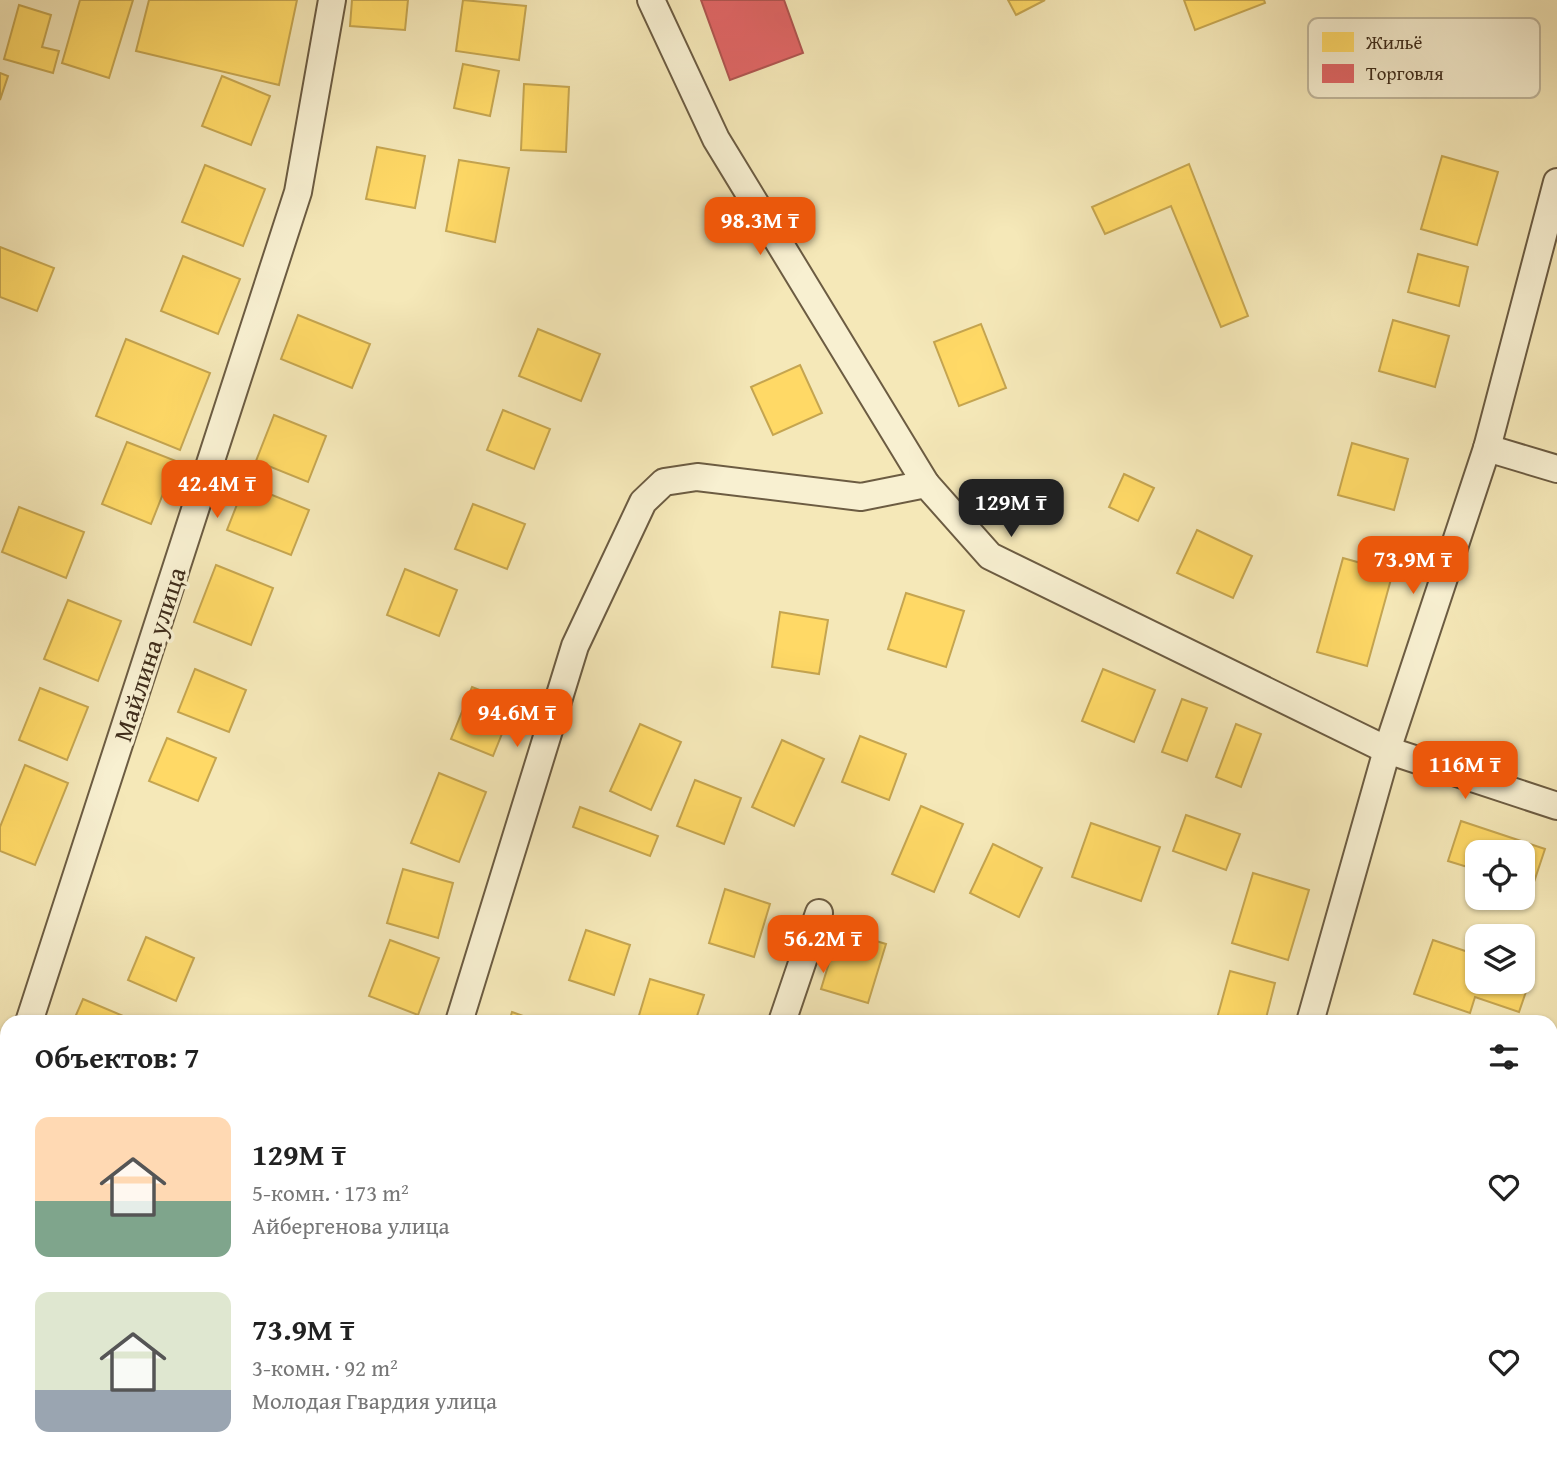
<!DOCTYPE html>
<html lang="ru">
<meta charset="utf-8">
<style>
body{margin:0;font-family:"Gentium Book Plus",serif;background:#f2f2f2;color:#222;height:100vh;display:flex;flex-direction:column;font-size:26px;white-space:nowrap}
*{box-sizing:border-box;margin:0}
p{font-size:23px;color:#767676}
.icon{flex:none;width:38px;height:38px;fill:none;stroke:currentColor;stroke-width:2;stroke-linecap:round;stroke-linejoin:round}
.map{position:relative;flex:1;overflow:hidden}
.details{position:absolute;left:0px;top:1015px;width:1558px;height:448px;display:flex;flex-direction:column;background:#fff;border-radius:21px 21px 0 0;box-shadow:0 2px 5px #0004}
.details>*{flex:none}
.fabs{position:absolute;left:1465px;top:840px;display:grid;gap:14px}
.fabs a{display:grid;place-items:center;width:70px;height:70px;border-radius:14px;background:#fff;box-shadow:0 2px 5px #0004;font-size:35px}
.price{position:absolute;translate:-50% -60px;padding:0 16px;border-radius:14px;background:#ea580c;color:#fff;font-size:23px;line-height:46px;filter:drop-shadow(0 2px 4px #0008)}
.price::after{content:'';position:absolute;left:50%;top:42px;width:21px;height:16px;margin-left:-10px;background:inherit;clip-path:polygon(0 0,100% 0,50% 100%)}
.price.current{background:#222;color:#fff}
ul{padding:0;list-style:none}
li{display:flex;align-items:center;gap:21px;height:175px;padding:0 35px}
li span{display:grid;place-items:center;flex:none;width:196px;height:140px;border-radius:14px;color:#555}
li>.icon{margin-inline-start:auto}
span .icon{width:84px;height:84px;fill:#fffc;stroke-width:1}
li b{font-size:30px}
h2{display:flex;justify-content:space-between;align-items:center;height:84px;padding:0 35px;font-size:30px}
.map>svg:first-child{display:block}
.homes{fill:#ffd966;stroke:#c5a550;stroke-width:2}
.shops{fill:#e06666;stroke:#b05550;stroke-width:2}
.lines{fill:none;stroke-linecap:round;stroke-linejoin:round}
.minor-casing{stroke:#6c5c42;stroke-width:30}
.minor{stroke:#f8f0d1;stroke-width:26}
.labels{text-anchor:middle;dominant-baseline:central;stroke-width:7;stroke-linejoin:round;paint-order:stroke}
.street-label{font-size:26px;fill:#3f2d1b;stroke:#f8f0d1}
.key{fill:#f8f0d1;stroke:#c0b69a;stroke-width:2}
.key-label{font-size:19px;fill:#3f2d1b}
</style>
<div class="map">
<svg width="1557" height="1463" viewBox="0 0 1557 1463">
<rect width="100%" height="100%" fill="#f5e8b8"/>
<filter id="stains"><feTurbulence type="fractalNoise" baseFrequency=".00286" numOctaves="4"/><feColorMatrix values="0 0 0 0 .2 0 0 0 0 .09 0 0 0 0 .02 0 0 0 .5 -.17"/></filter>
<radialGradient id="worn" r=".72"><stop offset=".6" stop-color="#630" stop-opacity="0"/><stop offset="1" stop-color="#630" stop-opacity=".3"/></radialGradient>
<g class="homes">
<path d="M 80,0 L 133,0 L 109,78 L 62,63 Z"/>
<path d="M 149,0 L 297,0 L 279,85 L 136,51 Z"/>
<path d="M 352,0 L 408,0 L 405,30 L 350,26 Z"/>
<path d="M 463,0 L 526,6 L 519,60 L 456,51 Z"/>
<path d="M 1008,0 L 1045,0 L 1016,15 Z"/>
<path d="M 1184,0 L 1264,0 L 1265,3 L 1195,30 Z"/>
<path d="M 19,5 L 51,15 L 42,47 L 59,51 L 53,73 L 4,59 Z"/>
<path d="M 463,64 L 499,71 L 490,116 L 454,108 Z"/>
<path d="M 0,73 L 8,76 L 0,100 Z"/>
<path d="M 222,76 L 270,96 L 251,145 L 202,126 Z"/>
<path d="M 524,84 L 569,87 L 566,152 L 521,150 Z"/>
<path d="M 377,147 L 425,156 L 415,208 L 366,199 Z"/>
<path d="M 1442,156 L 1498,172 L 1477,245 L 1421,229 Z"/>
<path d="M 459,160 L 509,168 L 495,242 L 446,231 Z"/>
<path d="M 1189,164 L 1248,316 L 1221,327 L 1171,206 L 1105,234 L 1092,207 Z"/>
<path d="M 205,165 L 265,189 L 243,246 L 182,222 Z"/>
<path d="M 0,247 L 54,268 L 37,311 L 0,297 Z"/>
<path d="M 1418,254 L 1468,267 L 1459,306 L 1408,292 Z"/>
<path d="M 183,256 L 240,279 L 218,334 L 161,311 Z"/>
<path d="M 298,315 L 370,344 L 352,388 L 281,359 Z"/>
<path d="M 1393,320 L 1449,336 L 1435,387 L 1379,371 Z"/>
<path d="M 981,324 L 1006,388 L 959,406 L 934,342 Z"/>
<path d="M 538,329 L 600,354 L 581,401 L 519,376 Z"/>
<path d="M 126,339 L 210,373 L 180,450 L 96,416 Z"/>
<path d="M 800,365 L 822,413 L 773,435 L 751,387 Z"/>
<path d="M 503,410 L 550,429 L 534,469 L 487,450 Z"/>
<path d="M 274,415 L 326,436 L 308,482 L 256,461 Z"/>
<path d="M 127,442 L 176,461 L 151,524 L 102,504 Z"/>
<path d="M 1352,443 L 1408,459 L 1394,510 L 1338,495 Z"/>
<path d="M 1124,474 L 1154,488 L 1138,521 L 1109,507 Z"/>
<path d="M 245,484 L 309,510 L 291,555 L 227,530 Z"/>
<path d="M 473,504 L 525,524 L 507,569 L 455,549 Z"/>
<path d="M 19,507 L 84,532 L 66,578 L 2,552 Z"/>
<path d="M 1197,530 L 1252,556 L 1233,598 L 1177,573 Z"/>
<path d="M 1343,558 L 1393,572 L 1367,666 L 1317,652 Z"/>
<path d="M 216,565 L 273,588 L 251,645 L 194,622 Z"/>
<path d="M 405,569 L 457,590 L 439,636 L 387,615 Z"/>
<path d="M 906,593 L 964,611 L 946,667 L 888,649 Z"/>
<path d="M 68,600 L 121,621 L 98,681 L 44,659 Z"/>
<path d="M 780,612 L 828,620 L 819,674 L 772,667 Z"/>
<path d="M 195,669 L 246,690 L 229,732 L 178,712 Z"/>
<path d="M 1103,669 L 1155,690 L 1134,742 L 1082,721 Z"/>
<path d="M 472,687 L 514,704 L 493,756 L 451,739 Z"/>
<path d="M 40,688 L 88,707 L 67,760 L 19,740 Z"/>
<path d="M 1182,699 L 1207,708 L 1187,761 L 1162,752 Z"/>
<path d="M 640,724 L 681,742 L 651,810 L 610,791 Z"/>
<path d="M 1236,724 L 1261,734 L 1241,787 L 1216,777 Z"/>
<path d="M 860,736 L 906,754 L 889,800 L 842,782 Z"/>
<path d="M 167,738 L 216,758 L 198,801 L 149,781 Z"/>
<path d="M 782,740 L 824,759 L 794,826 L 752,807 Z"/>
<path d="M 25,765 L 68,783 L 35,865 L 0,851 L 0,827 Z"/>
<path d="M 439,773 L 486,792 L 459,862 L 411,843 Z"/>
<path d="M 695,780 L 741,798 L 724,844 L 677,826 Z"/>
<path d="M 921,806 L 963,824 L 934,892 L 892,874 Z"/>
<path d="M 580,807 L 658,836 L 650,856 L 573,827 Z"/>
<path d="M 1186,815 L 1240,834 L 1226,870 L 1173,851 Z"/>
<path d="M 1461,821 L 1545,849 L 1532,888 L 1522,885 L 1522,852 L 1477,852 L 1477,870 L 1448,861 Z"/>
<path d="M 1091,823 L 1160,847 L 1141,901 L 1072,877 Z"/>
<path d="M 993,844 L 1042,868 L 1019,917 L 970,893 Z"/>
<path d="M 403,869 L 453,883 L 438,938 L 387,923 Z"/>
<path d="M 1253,873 L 1309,890 L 1288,960 L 1232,943 Z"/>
<path d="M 725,889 L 770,904 L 754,957 L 709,943 Z"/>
<path d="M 586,930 L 630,945 L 614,995 L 569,980 Z"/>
<path d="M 839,930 L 886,944 L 868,1003 L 821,989 Z"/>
<path d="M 146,937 L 194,958 L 176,1001 L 128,980 Z"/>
<path d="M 390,940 L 439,958 L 418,1015 L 369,996 Z"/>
<path d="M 1433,940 L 1477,955 L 1477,982 L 1522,982 L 1522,971 L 1532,974 L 1519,1012 L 1475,997 L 1470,1013 L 1414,994 Z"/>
<path d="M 1230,971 L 1275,983 L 1265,1022 L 1216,1022 Z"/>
<path d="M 650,979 L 704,995 L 695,1022 L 637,1022 Z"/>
<path d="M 83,999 L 135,1021 L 135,1022 L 73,1022 Z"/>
<path d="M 512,1012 L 540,1022 L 509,1022 Z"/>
<path d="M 1550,1152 L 1557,1154 L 1557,1218 L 1550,1216 Z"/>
<path d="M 0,1240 L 7,1243 L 7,1323 L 0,1320 Z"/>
<path d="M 0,1339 L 7,1342 L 7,1390 L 0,1408 Z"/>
<path d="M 225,1456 L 245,1456 L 261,1463 L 222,1463 Z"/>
<path d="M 402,1456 L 451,1456 L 448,1463 L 399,1463 Z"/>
<path d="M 508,1456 L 567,1456 L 580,1461 L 506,1463 Z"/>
<path d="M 887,1456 L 939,1456 L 937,1463 L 916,1463 Z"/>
<path d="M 1070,1456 L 1132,1456 L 1130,1463 L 1077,1463 L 1068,1460 Z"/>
<path d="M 1267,1456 L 1335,1456 L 1332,1463 L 1265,1463 Z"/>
</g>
<path class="shops" d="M 701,0 L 784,0 L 803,53 L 730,80 Z"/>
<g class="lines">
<g class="minor-casing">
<g id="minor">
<path d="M 651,0 L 716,139 L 926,484"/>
<path d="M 1487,448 L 1557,469"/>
<path d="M 29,1022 L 298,192 L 332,0"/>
<path d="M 459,1022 L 575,646 L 643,502 L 664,482 L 697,477 L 861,497 L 926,484 L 990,556 L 1387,750 L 1557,806"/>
<path d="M 782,1022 L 819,913"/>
<path d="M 1310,1022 L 1387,750 L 1487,448 L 1557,182"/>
<path d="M 0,1112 L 7,1091"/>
<path d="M 318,1463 L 321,1456"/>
<path d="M 632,1463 L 635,1456"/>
<path d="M 1187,1463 L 1188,1456"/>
</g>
</g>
<use href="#minor" class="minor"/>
</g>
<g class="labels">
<g class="street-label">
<text transform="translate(149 654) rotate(-72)">Майлина улица</text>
</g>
</g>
<rect x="1308" y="18" width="232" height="80" rx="10" class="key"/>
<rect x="1322" y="32" width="32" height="20" fill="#ffd966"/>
<rect x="1322" y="64" width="32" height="19" fill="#e06666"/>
<g class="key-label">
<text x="1366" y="49">Жильё</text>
<text x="1366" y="80">Торговля</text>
</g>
<rect width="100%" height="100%" filter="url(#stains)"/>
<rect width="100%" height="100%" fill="url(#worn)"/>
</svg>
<div class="fabs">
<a><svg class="icon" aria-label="locate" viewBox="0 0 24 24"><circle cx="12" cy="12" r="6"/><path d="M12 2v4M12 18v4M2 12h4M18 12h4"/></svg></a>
<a><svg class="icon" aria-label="layers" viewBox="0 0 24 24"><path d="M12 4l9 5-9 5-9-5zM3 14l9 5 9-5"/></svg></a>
</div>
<b class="price" style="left:760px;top:257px">98.3M ₸</b>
<b class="price" style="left:217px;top:520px">42.4M ₸</b>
<b class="price current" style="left:1011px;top:539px">129M ₸</b>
<b class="price" style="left:1413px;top:596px">73.9M ₸</b>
<b class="price" style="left:517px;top:749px">94.6M ₸</b>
<b class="price" style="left:1465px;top:801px">116M ₸</b>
<b class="price" style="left:823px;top:975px">56.2M ₸</b>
<section class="details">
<h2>Объектов: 7<svg class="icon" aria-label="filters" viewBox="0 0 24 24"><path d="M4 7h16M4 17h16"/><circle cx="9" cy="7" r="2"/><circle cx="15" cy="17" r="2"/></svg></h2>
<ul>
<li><span style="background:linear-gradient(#ffd9b3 60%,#7fa58c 0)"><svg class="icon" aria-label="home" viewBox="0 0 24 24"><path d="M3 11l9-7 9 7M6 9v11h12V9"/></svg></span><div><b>129M ₸</b><p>5-комн. · 173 m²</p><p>Айбергенова улица</p></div><svg class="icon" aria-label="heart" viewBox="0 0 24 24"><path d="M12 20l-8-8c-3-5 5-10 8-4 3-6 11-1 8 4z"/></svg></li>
<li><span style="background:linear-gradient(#dfe7d0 70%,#9aa5b1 0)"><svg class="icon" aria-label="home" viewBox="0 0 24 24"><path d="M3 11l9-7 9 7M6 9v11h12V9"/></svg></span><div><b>73.9M ₸</b><p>3-комн. · 92 m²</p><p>Молодая Гвардия улица</p></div><svg class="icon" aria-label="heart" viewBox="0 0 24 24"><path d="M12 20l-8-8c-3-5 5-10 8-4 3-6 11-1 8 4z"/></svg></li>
</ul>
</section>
</div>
